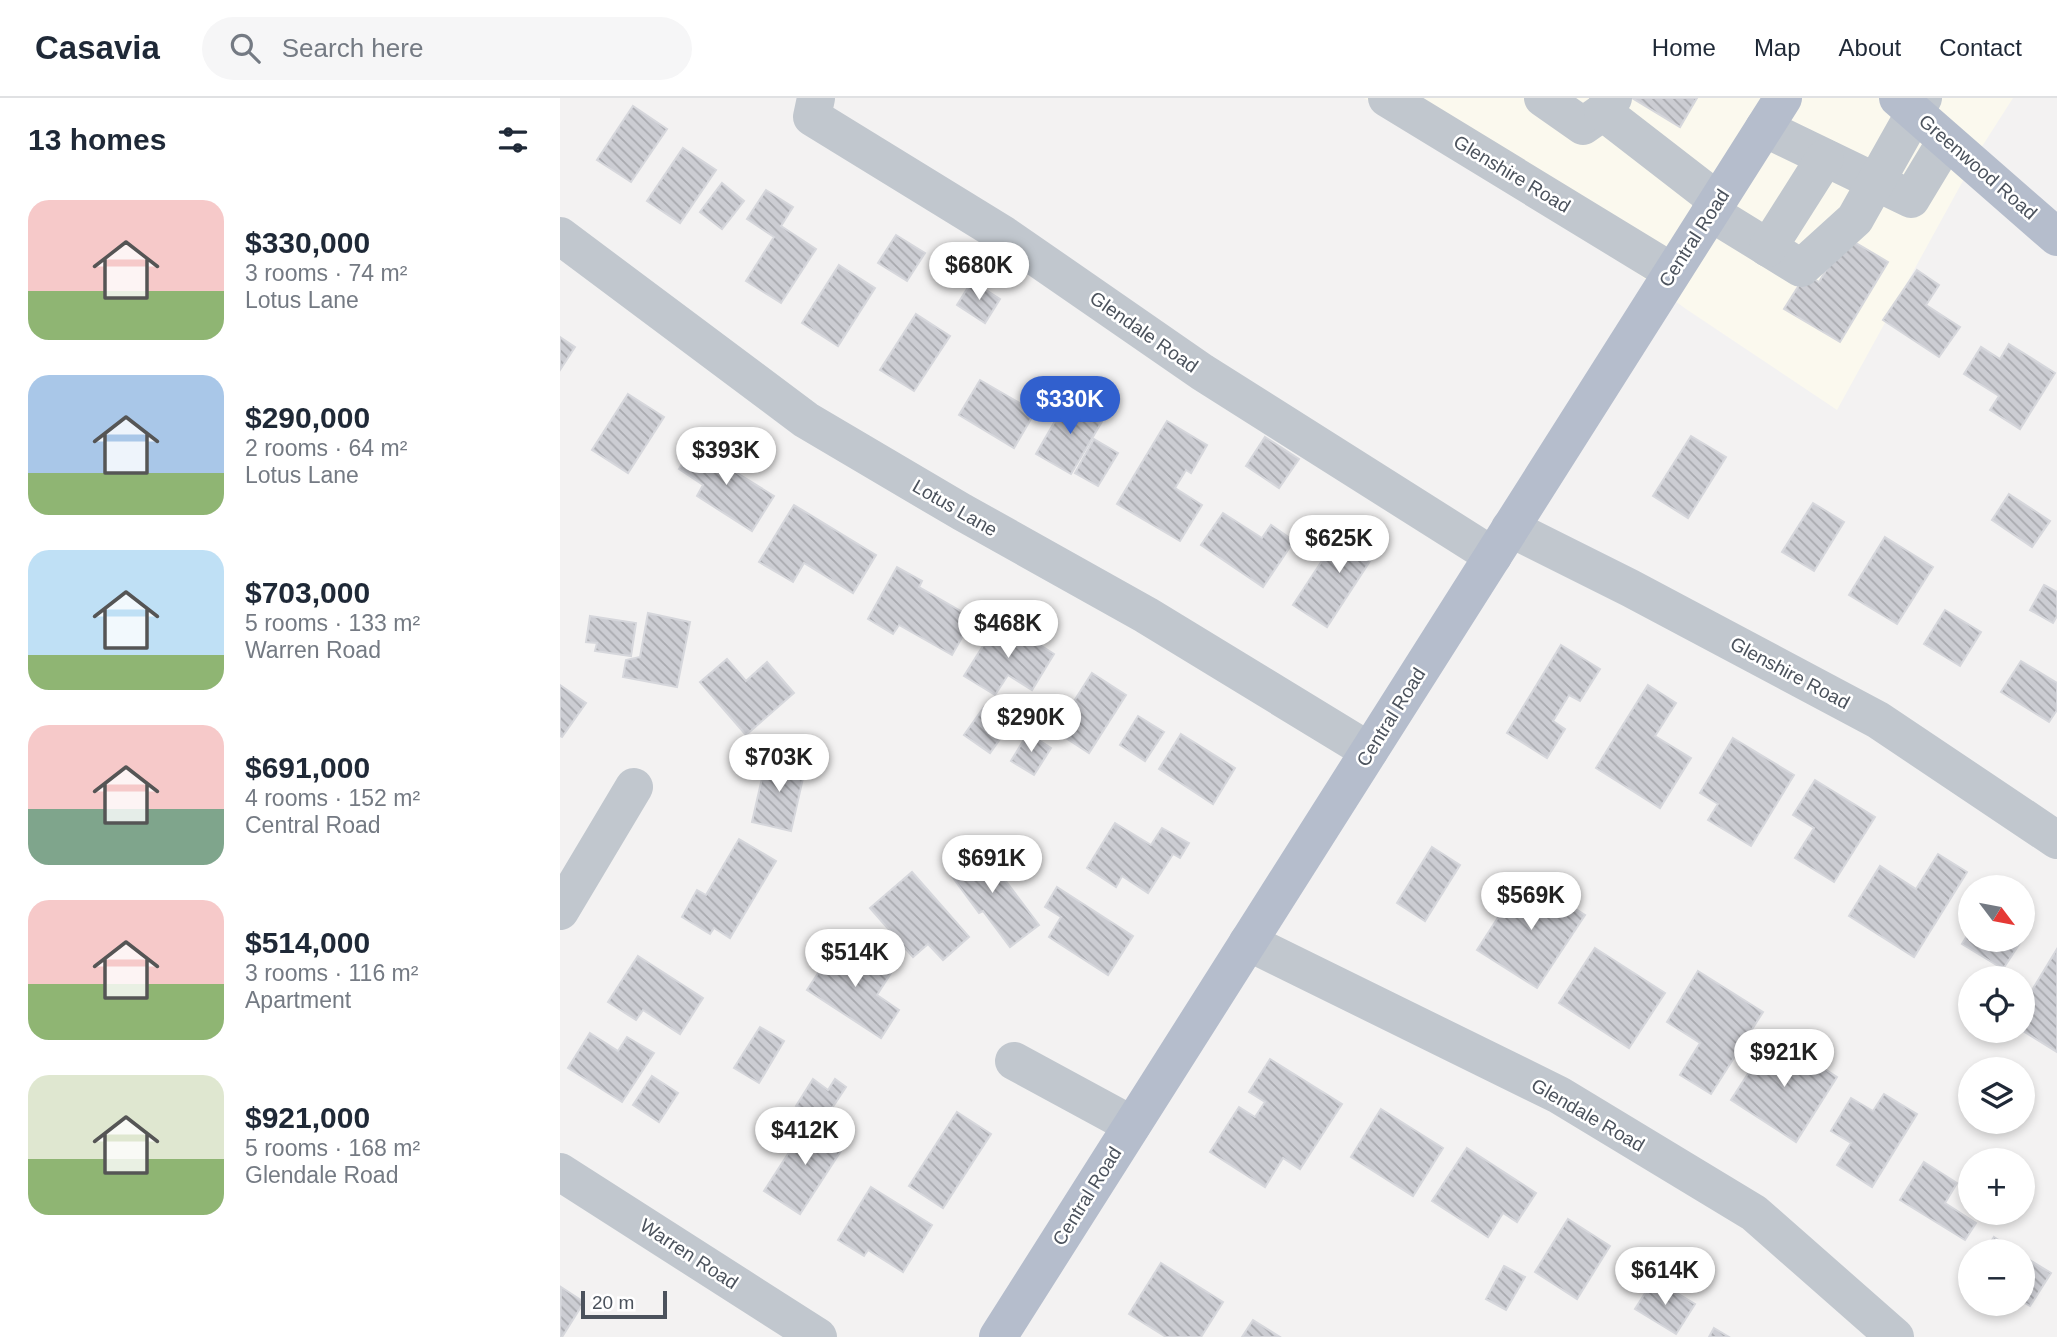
<!DOCTYPE html>
<meta charset="utf-8">
<style>
body{margin:0;font-family:Helvetica,sans-serif;background:#f6f6f7;color:#1f2937;height:100vh;display:flex;flex-direction:column;font-size:26px;white-space:nowrap}
*{box-sizing:border-box;margin:0}
p{font-size:23px;color:#747a83}
.icon{flex:none;width:38px;height:38px;fill:none;stroke:currentColor;stroke-width:2;stroke-linecap:round;stroke-linejoin:round}
.map{position:relative;flex:1;overflow:hidden}
.details{display:flex;flex-direction:column;background:#fff;width:560px}
.details>*{flex:none}
.needle{width:46px;rotate:122deg}
.fabs{position:absolute;left:1398px;top:777px;display:grid;gap:14px}
.fabs a{display:grid;place-items:center;width:77px;height:77px;border-radius:50%;background:#fff;box-shadow:0 4px 10px #0003;font-size:35px}
.scale{position:absolute;left:21px;bottom:18px;width:86px;box-sizing:border-box;padding-left:7px;border:4px solid #4b525c;border-top:0;font-size:19px;line-height:24px;white-space:nowrap;color:#4b525c;-webkit-text-stroke:5px #fff;paint-order:stroke}
.price{position:absolute;translate:-50% -60px;padding:0 16px;border-radius:24px;background:#fff;color:#222;font-size:23px;line-height:46px;filter:drop-shadow(0 2px 4px #0008)}
.price::after{content:'';position:absolute;left:50%;top:42px;width:21px;height:16px;margin-left:-10px;background:inherit;clip-path:polygon(0 0,100% 0,50% 100%)}
.price.active{background:#3160ce;color:#fff}
ul{padding:0;list-style:none}
li{display:flex;align-items:center;gap:21px;height:175px;padding:0 28px}
li span{display:grid;place-items:center;flex:none;width:196px;height:140px;border-radius:21px;color:#555}
li>.icon{margin-inline-start:auto}
span .icon{width:84px;height:84px;fill:#fffc;stroke-width:1}
li b{font-size:30px}
h2{display:flex;justify-content:space-between;align-items:center;height:84px;padding:0 28px;font-size:30px}
header{display:flex;align-items:center;gap:42px;box-sizing:border-box;height:98px;padding:0 35px;background:#fff;border-bottom:2px solid #e0e1e3}
header strong{font-size:33px}
nav{display:flex;gap:38px;margin-inline-start:auto;font-size:24px}
.search{width:490px;height:63px;background:#f6f6f7;display:flex;align-items:center;gap:18px;box-sizing:border-box;padding:0 24px;border-radius:38px;color:#747a83;font-size:26px}
main{display:flex;flex:1;min-height:0}
.map>svg:first-child{display:block}
.commercial{fill:#fbf9ee}
.building{fill:url(#building-back-hatch);stroke:#d6d7dc;stroke-width:2}
.lines{fill:none;stroke-linecap:round;stroke-linejoin:round}
.minor{stroke:#c1c7ce;stroke-width:38}
.major{stroke:#b5bdcc;stroke-width:38}
.labels{text-anchor:middle;dominant-baseline:central;stroke-width:5;stroke-linejoin:round;paint-order:stroke}
.street-label{font-size:19px;fill:#4b525c;stroke:#fff}
</style>
<header>
<strong>Casavia</strong>
<div class="search"><svg class="icon" aria-label="search" viewBox="0 0 24 24"><circle cx="10" cy="10" r="6"/><path d="M15 15l6 6"/></svg>Search here</div>
<nav><a>Home</a><a>Map</a><a>About</a><a>Contact</a></nav>
</header>
<main>
<section class="details">
<h2>13 homes<svg class="icon" aria-label="filters" viewBox="0 0 24 24"><path d="M4 7h16M4 17h16"/><circle cx="9" cy="7" r="2"/><circle cx="15" cy="17" r="2"/></svg></h2>
<ul>
<li><span style="background:linear-gradient(#f6c9c9 65%,#8fb573 0)"><svg class="icon" aria-label="home" viewBox="0 0 24 24"><path d="M3 11l9-7 9 7M6 9v11h12V9"/></svg></span><div><b>$330,000</b><p>3 rooms · 74 m²</p><p>Lotus Lane</p></div></li>
<li><span style="background:linear-gradient(#a9c7e8 70%,#8fb573 0)"><svg class="icon" aria-label="home" viewBox="0 0 24 24"><path d="M3 11l9-7 9 7M6 9v11h12V9"/></svg></span><div><b>$290,000</b><p>2 rooms · 64 m²</p><p>Lotus Lane</p></div></li>
<li><span style="background:linear-gradient(#bfe0f5 75%,#8fb573 0)"><svg class="icon" aria-label="home" viewBox="0 0 24 24"><path d="M3 11l9-7 9 7M6 9v11h12V9"/></svg></span><div><b>$703,000</b><p>5 rooms · 133 m²</p><p>Warren Road</p></div></li>
<li><span style="background:linear-gradient(#f6c9c9 60%,#7fa58c 0)"><svg class="icon" aria-label="home" viewBox="0 0 24 24"><path d="M3 11l9-7 9 7M6 9v11h12V9"/></svg></span><div><b>$691,000</b><p>4 rooms · 152 m²</p><p>Central Road</p></div></li>
<li><span style="background:linear-gradient(#f6c9c9 60%,#8fb573 0)"><svg class="icon" aria-label="home" viewBox="0 0 24 24"><path d="M3 11l9-7 9 7M6 9v11h12V9"/></svg></span><div><b>$514,000</b><p>3 rooms · 116 m²</p><p>Apartment</p></div></li>
<li><span style="background:linear-gradient(#dfe7d0 60%,#8fb573 0)"><svg class="icon" aria-label="home" viewBox="0 0 24 24"><path d="M3 11l9-7 9 7M6 9v11h12V9"/></svg></span><div><b>$921,000</b><p>5 rooms · 168 m²</p><p>Glendale Road</p></div></li>
</ul>
</section>
<div class="map">
<svg width="1497" height="1239" viewBox="0 0 1497 1239">
<defs>
<pattern id="building-back-hatch" width="6" height="6" patternUnits="userSpaceOnUse" patternTransform="scale(1.75)"><rect width="6" height="6" fill="#cccdd3"/><path d="M-1 5l2 2M0 0l6 6M5-1l2 2" fill="none" stroke="#a8a9ae"/></pattern>
</defs>
<rect width="100%" height="100%" fill="#f3f2f2"/>
<path class="commercial" d="M 804,0 L 1453,0 L 1421,50 L 1277,312 L 1126,211 L 1036,145 Z"/>
<g class="building">
<path d="M 1072,0 L 1137,0 L 1120,29 Z"/>
<path d="M 73,8 L 107,31 L 71,84 L 37,62 Z"/>
<path d="M 123,50 L 156,72 L 120,125 L 87,103 Z"/>
<path d="M 162,85 L 184,103 L 162,131 L 140,114 Z"/>
<path d="M 206,92 L 233,109 L 221,128 L 256,151 L 221,205 L 186,183 L 214,139 L 187,121 Z"/>
<path d="M 336,137 L 365,155 L 347,183 L 318,165 Z"/>
<path d="M 1286,139 L 1328,164 L 1280,244 L 1224,211 L 1246,176 L 1259,184 Z"/>
<path d="M 279,167 L 315,190 L 278,248 L 242,225 Z"/>
<path d="M 1357,172 L 1379,187 L 1366,207 L 1400,229 L 1379,259 L 1323,222 Z"/>
<path d="M 412,183 L 440,201 L 425,225 L 397,207 Z"/>
<path d="M 356,216 L 390,238 L 354,293 L 320,272 Z"/>
<path d="M 0,239 L 15,249 L 0,272 Z"/>
<path d="M 1449,246 L 1495,275 L 1460,331 L 1430,312 L 1439,298 L 1404,276 L 1421,249 L 1440,261 Z"/>
<path d="M 420,282 L 475,314 L 454,350 L 399,317 Z"/>
<path d="M 68,296 L 104,319 L 68,375 L 32,352 Z"/>
<path d="M 509,299 L 544,320 L 511,376 L 476,356 Z"/>
<path d="M 607,323 L 647,347 L 631,375 L 626,372 L 615,390 L 642,407 L 620,443 L 557,406 Z"/>
<path d="M 1131,338 L 1166,359 L 1128,420 L 1093,398 Z"/>
<path d="M 705,339 L 739,361 L 719,390 L 686,368 Z"/>
<path d="M 534,341 L 558,355 L 538,388 L 515,375 Z"/>
<path d="M 137,342 L 167,361 L 164,367 L 214,398 L 192,433 L 137,398 L 143,387 L 119,371 Z"/>
<path d="M 1449,396 L 1490,423 L 1472,449 L 1432,422 Z"/>
<path d="M 1253,405 L 1284,424 L 1254,473 L 1222,454 Z"/>
<path d="M 234,407 L 316,457 L 293,495 L 244,465 L 233,484 L 199,464 Z"/>
<path d="M 663,415 L 702,440 L 711,427 L 734,443 L 703,489 L 641,447 Z"/>
<path d="M 798,423 L 825,440 L 767,529 L 733,507 L 769,452 L 776,456 Z"/>
<path d="M 1325,439 L 1373,469 L 1337,526 L 1289,497 Z"/>
<path d="M 337,469 L 362,483 L 359,489 L 413,520 L 392,557 L 339,527 L 333,536 L 308,521 Z"/>
<path d="M 1484,487 L 1497,494 L 1497,518 L 1493,525 L 1470,512 Z"/>
<path d="M 1385,512 L 1421,534 L 1400,568 L 1364,546 Z"/>
<path d="M 88,515 L 130,524 L 117,589 L 63,579 L 66,562 L 80,559 Z"/>
<path d="M 30,518 L 76,525 L 71,558 L 35,553 L 37,545 L 26,544 Z"/>
<path d="M 440,521 L 494,556 L 472,592 L 448,577 L 435,597 L 404,578 Z"/>
<path d="M 1001,547 L 1040,571 L 1020,603 L 1009,597 L 993,623 L 1005,631 L 987,660 L 947,635 Z"/>
<path d="M 167,561 L 186,583 L 207,564 L 234,595 L 186,637 L 140,584 Z"/>
<path d="M 1461,563 L 1497,585 L 1497,612 L 1489,624 L 1441,594 Z"/>
<path d="M 532,575 L 566,597 L 529,655 L 495,633 Z"/>
<path d="M 0,587 L 26,605 L 2,639 L 0,638 Z"/>
<path d="M 1088,587 L 1116,605 L 1095,638 L 1131,660 L 1100,710 L 1036,670 Z"/>
<path d="M 424,609 L 450,627 L 430,655 L 404,637 Z"/>
<path d="M 578,618 L 604,634 L 585,663 L 560,647 Z"/>
<path d="M 468,635 L 491,650 L 474,677 L 451,663 Z"/>
<path d="M 621,636 L 675,670 L 653,706 L 599,671 Z"/>
<path d="M 1173,640 L 1234,677 L 1191,748 L 1148,722 L 1158,706 L 1140,695 Z"/>
<path d="M 207,658 L 246,667 L 231,733 L 192,724 Z"/>
<path d="M 1255,682 L 1315,719 L 1274,784 L 1235,760 L 1254,730 L 1233,717 Z"/>
<path d="M 555,725 L 591,747 L 602,730 L 629,745 L 620,760 L 613,756 L 588,795 L 562,778 L 556,789 L 527,770 Z"/>
<path d="M 179,741 L 216,763 L 170,840 L 154,830 L 150,836 L 122,819 L 137,792 L 146,797 Z"/>
<path d="M 417,745 L 479,827 L 450,849 L 423,813 L 419,815 L 385,769 Z"/>
<path d="M 872,749 L 900,767 L 865,823 L 837,805 Z"/>
<path d="M 1378,756 L 1407,774 L 1354,859 L 1289,818 L 1320,768 L 1356,791 Z"/>
<path d="M 352,774 L 409,839 L 383,862 L 368,846 L 353,859 L 310,810 Z"/>
<path d="M 965,778 L 1025,817 L 977,890 L 917,852 Z"/>
<path d="M 497,789 L 573,838 L 548,877 L 489,839 L 501,819 L 485,809 Z"/>
<path d="M 1463,818 L 1473,824 L 1463,840 Z"/>
<path d="M 1410,833 L 1410,842 L 1462,842 L 1443,871 L 1402,846 Z"/>
<path d="M 280,842 L 331,875 L 317,897 L 339,912 L 321,940 L 247,892 Z"/>
<path d="M 1035,850 L 1105,895 L 1069,950 L 999,905 Z"/>
<path d="M 1497,851 L 1497,954 L 1463,933 L 1463,907 Z"/>
<path d="M 78,858 L 143,900 L 120,936 L 83,912 L 76,922 L 48,904 Z"/>
<path d="M 1138,873 L 1203,914 L 1151,996 L 1120,977 L 1140,945 L 1107,924 Z"/>
<path d="M 200,929 L 224,943 L 199,985 L 174,970 Z"/>
<path d="M 30,935 L 58,953 L 67,939 L 94,955 L 62,1004 L 8,970 Z"/>
<path d="M 1213,937 L 1277,979 L 1236,1044 L 1171,1002 Z"/>
<path d="M 710,961 L 782,1006 L 740,1071 L 723,1060 L 705,1089 L 650,1054 L 679,1009 L 695,1019 L 705,1004 L 689,994 Z"/>
<path d="M 92,978 L 118,995 L 99,1024 L 73,1007 Z"/>
<path d="M 253,981 L 268,992 L 275,981 L 286,989 L 262,1025 L 236,1008 Z"/>
<path d="M 1324,996 L 1357,1016 L 1312,1089 L 1277,1067 L 1291,1045 L 1271,1033 L 1291,1000 L 1313,1013 Z"/>
<path d="M 821,1011 L 883,1050 L 853,1098 L 791,1059 Z"/>
<path d="M 397,1014 L 431,1036 L 383,1110 L 349,1088 Z"/>
<path d="M 250,1022 L 286,1045 L 240,1116 L 204,1093 Z"/>
<path d="M 907,1050 L 976,1095 L 957,1124 L 943,1115 L 928,1139 L 872,1103 Z"/>
<path d="M 1364,1064 L 1397,1085 L 1385,1105 L 1416,1125 L 1405,1142 L 1340,1102 Z"/>
<path d="M 311,1089 L 372,1127 L 343,1174 L 308,1152 L 304,1158 L 278,1142 Z"/>
<path d="M 1008,1121 L 1050,1148 L 1017,1201 L 975,1174 Z"/>
<path d="M 1434,1139 L 1456,1153 L 1425,1153 Z"/>
<path d="M 1463,1158 L 1491,1175 L 1470,1208 L 1463,1204 Z"/>
<path d="M 601,1165 L 663,1204 L 641,1239 L 606,1239 L 569,1216 Z"/>
<path d="M 944,1168 L 965,1179 L 946,1212 L 926,1201 Z"/>
<path d="M 1094,1181 L 1135,1206 L 1116,1236 L 1075,1211 Z"/>
<path d="M 1,1189 L 24,1204 L 2,1239 L 0,1239 Z"/>
<path d="M 693,1222 L 720,1239 L 682,1239 Z"/>
<path d="M 1154,1230 L 1169,1239 L 1149,1239 Z"/>
</g>
<g class="lines">
<g class="minor">
<path d="M 256,0 L 252,19 L 444,137 L 642,274 L 933,458"/>
<path d="M 827,0 L 1112,174"/>
<path d="M 983,0 L 1023,28 L 1043,14"/>
<path d="M 1053,0 L 1043,14 L 1158,103"/>
<path d="M 1204,30 L 1351,101 L 1386,43"/>
<path d="M 1150,114 L 1241,170 L 1295,121 L 1363,0"/>
<path d="M 0,138 L 246,322 L 402,414 L 586,517 L 809,653"/>
<path d="M 1208,150 L 1265,60"/>
<path d="M 950,430 L 1070,490 L 1318,622 L 1497,742"/>
<path d="M 0,813 L 74,689"/>
<path d="M 688,844 L 999,997 L 1194,1115 L 1335,1239"/>
<path d="M 454,963 L 572,1027"/>
<path d="M 0,1074 L 258,1239"/>
</g>
<g class="major">
<path d="M 1338,0 L 1497,139"/>
<path d="M 438,1239 L 1223,0"/>
</g>
</g>
<g class="labels">
<g class="street-label">
<text transform="translate(1418 69) rotate(41)">Greenwood Road</text>
<text transform="translate(952 76) rotate(31)">Glenshire Road</text>
<text transform="translate(1134 140) rotate(-57)">Central Road</text>
<text transform="translate(584 234) rotate(35)">Glendale Road</text>
<text transform="translate(395 410) rotate(30)">Lotus Lane</text>
<text transform="translate(1230 575) rotate(28)">Glenshire Road</text>
<text transform="translate(831 619) rotate(-58)">Central Road</text>
<text transform="translate(1028 1017) rotate(30)">Glendale Road</text>
<text transform="translate(527 1098) rotate(-58)">Central Road</text>
<text transform="translate(129 1156) rotate(33)">Warren Road</text>
</g>
</g>
</svg>
<div class="fabs">
<a><svg class="needle" viewBox="-14 -14 28 28"><path d="M0-13l5 13h-10z" fill="#e53935"/><path d="M0 13l5-13h-10z" fill="#747a83"/></svg></a>
<a><svg class="icon" aria-label="locate" viewBox="0 0 24 24"><circle cx="12" cy="12" r="6"/><path d="M12 2v4M12 18v4M2 12h4M18 12h4"/></svg></a>
<a><svg class="icon" aria-label="layers" viewBox="0 0 24 24"><path d="M12 4l9 5-9 5-9-5zM3 14l9 5 9-5"/></svg></a>
<a>+</a>
<a>−</a>
</div>
<div class="scale">20 m</div>
<b class="price" style="left:419px;top:204px">$680K</b>
<b class="price active" style="left:510px;top:338px">$330K</b>
<b class="price" style="left:166px;top:389px">$393K</b>
<b class="price" style="left:779px;top:477px">$625K</b>
<b class="price" style="left:448px;top:562px">$468K</b>
<b class="price" style="left:471px;top:656px">$290K</b>
<b class="price" style="left:219px;top:696px">$703K</b>
<b class="price" style="left:432px;top:797px">$691K</b>
<b class="price" style="left:971px;top:834px">$569K</b>
<b class="price" style="left:295px;top:891px">$514K</b>
<b class="price" style="left:1224px;top:991px">$921K</b>
<b class="price" style="left:245px;top:1069px">$412K</b>
<b class="price" style="left:1105px;top:1209px">$614K</b>
</div>
</main>
